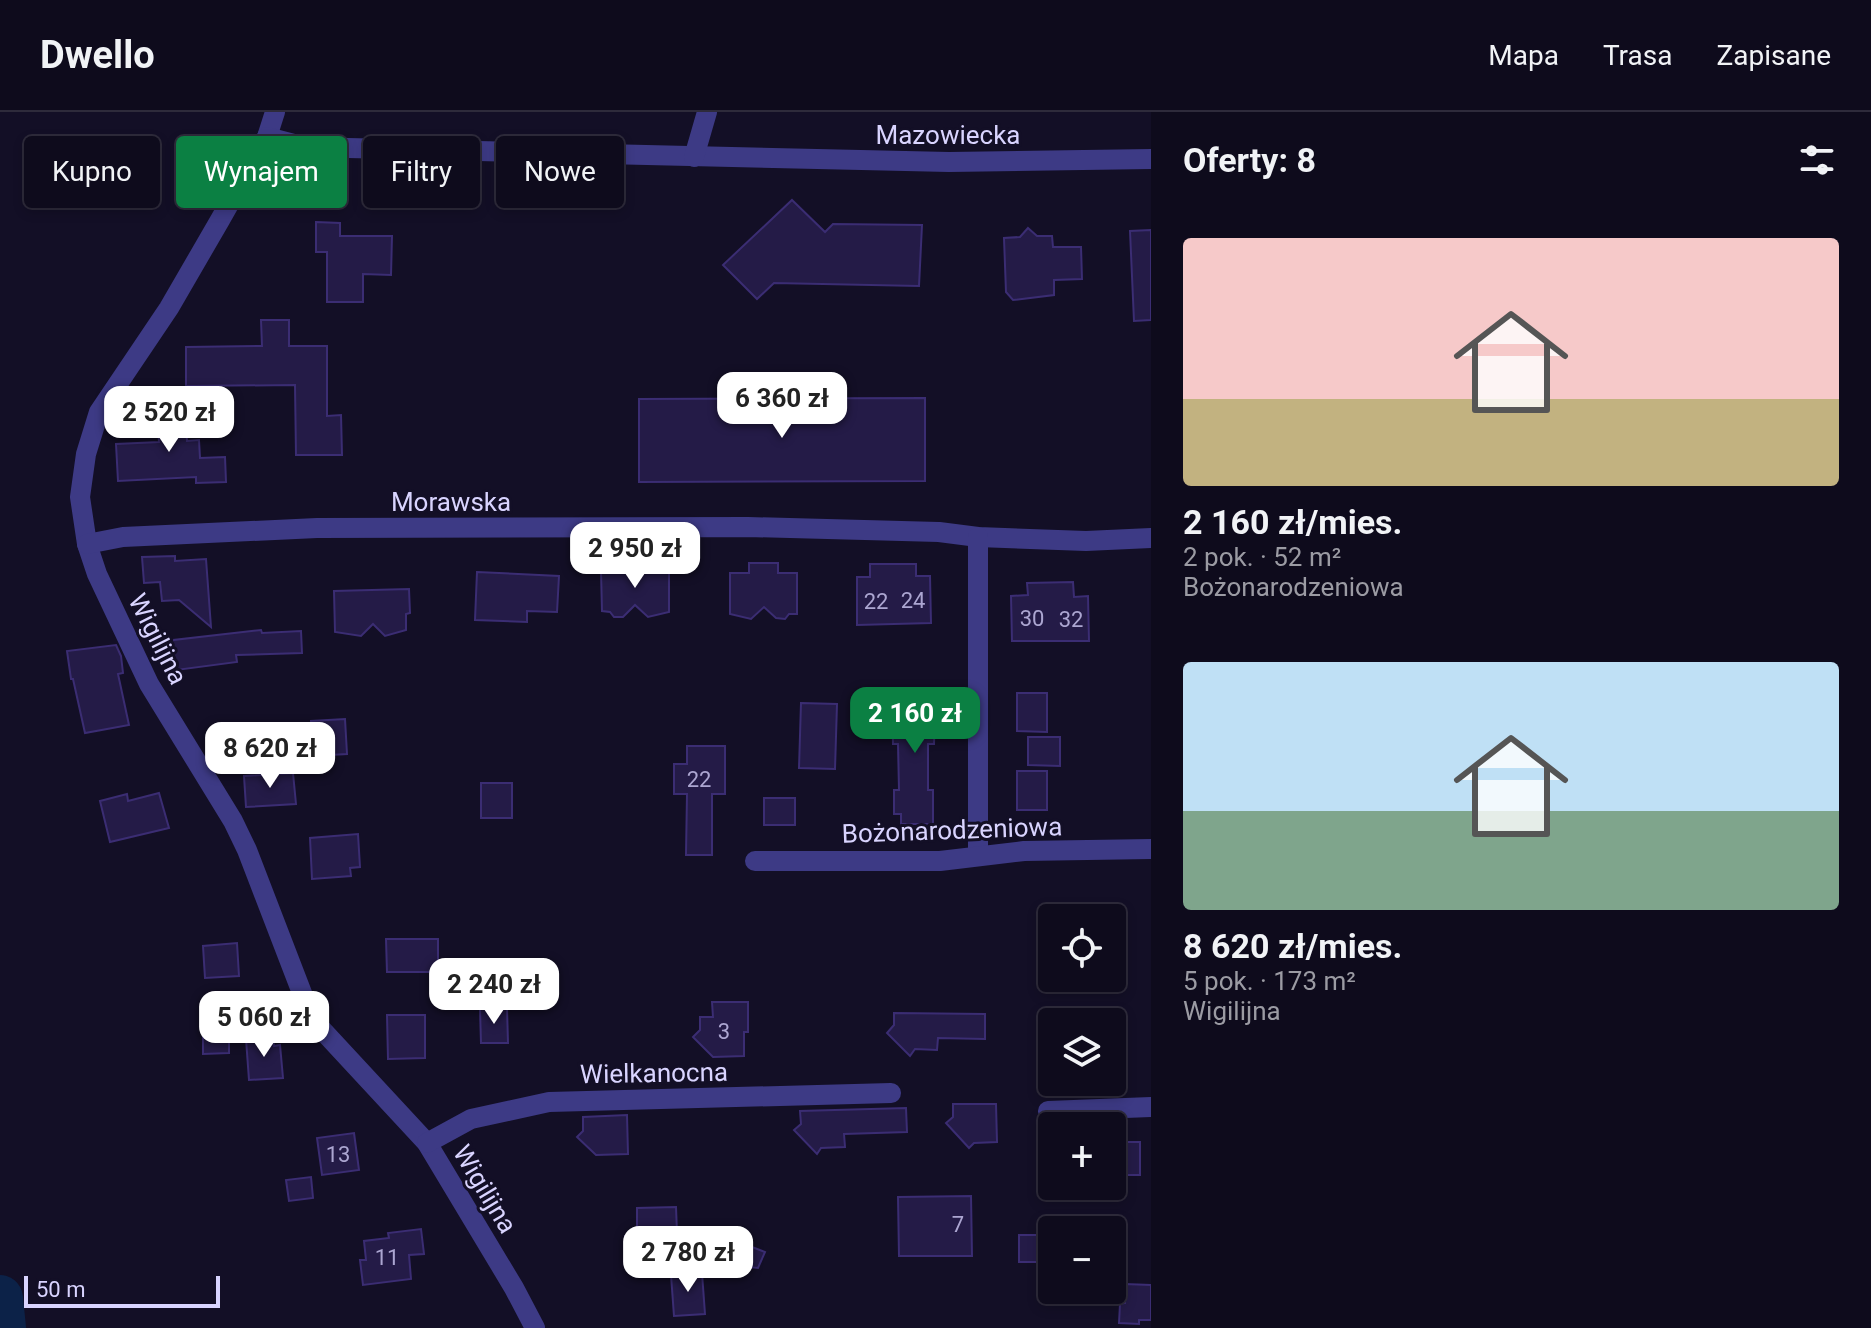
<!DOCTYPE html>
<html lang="pl">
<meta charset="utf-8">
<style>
body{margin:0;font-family:Roboto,sans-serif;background:#171425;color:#f1f3f6;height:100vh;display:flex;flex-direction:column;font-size:30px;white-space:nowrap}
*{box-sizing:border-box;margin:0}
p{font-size:26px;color:#9b9ba3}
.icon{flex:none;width:44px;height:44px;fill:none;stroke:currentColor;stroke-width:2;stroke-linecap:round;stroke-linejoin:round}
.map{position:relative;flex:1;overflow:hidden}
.sheet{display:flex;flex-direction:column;background:#0e0b1c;width:720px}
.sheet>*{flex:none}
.guide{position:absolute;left:24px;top:24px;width:760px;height:72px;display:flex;gap:16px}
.tools{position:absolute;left:1038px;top:792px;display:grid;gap:16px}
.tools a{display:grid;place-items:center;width:88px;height:88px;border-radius:8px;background:#0e0b1c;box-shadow:0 4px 12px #0003,0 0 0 2px #2e2b3b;font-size:40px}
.scale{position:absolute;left:24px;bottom:20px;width:196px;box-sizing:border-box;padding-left:8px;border:4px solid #d9d4ff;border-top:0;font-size:22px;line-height:28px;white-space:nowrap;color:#d9d4ff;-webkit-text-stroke:6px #130f26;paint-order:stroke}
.price{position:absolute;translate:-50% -68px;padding:0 18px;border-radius:16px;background:#fff;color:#222;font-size:26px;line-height:52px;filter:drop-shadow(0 2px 4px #0008)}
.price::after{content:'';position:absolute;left:50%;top:48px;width:24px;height:18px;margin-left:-12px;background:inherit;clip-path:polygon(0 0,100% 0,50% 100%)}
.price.selected{background:#0b8043;color:#fff}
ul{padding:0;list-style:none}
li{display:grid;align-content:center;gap:16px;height:424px;padding:0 32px}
li span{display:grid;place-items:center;height:248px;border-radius:8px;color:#555}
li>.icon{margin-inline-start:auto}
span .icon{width:144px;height:144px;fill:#fffc;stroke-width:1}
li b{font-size:34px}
h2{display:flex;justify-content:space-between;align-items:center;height:96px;padding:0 32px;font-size:34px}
.pill{padding:0 28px;border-radius:8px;background:#0e0b1c;box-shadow:0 4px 12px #0003,0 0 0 2px #2e2b3b;font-size:28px;line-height:72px}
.pill.selected{background:#0b8043;color:#fff}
header{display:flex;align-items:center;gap:48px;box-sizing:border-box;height:112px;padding:0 40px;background:#0e0b1c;border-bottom:2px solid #2e2b3b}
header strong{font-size:38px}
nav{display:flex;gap:44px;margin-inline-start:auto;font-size:28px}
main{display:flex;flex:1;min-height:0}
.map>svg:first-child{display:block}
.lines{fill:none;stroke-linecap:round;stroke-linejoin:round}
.river{stroke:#0c2248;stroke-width:46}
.building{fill:#241b47;stroke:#3b2d73;stroke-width:2}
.minor{stroke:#3d3a85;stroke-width:20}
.labels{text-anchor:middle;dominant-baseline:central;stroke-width:6;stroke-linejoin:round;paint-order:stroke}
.number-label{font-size:22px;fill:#aca6d1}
.street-label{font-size:26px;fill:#d9d4ff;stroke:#130f26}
</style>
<header>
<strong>Dwello</strong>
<nav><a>Mapa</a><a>Trasa</a><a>Zapisane</a></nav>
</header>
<main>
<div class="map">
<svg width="1151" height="1216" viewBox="0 0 1151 1216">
<rect width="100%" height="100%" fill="#130f26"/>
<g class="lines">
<path class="river" d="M 0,1186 L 3,1216"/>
</g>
<g class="building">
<path d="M 792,88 L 825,120 L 833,112 L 922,113 L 919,174 L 774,171 L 757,187 L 723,153 Z"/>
<path d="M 316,110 L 340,111 L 340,124 L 392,124 L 391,163 L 363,162 L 363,190 L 327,190 L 327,140 L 316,140 Z"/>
<path d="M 1028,116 L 1037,124 L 1052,124 L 1053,135 L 1081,135 L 1082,167 L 1054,168 L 1054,183 L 1013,188 L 1006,180 L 1004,126 L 1020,125 Z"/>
<path d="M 1151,118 L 1151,208 L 1134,209 L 1130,119 Z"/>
<path d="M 261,208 L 289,208 L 289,234 L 327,234 L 327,304 L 341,303 L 342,343 L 296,343 L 295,273 L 186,274 L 186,235 L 262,234 Z"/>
<path d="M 925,286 L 925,369 L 639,370 L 639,287 Z"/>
<path d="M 185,294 L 187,329 L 199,328 L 200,346 L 225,345 L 226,370 L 196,371 L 196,365 L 118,369 L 116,332 L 159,330 L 157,295 Z"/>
<path d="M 175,444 L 175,449 L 206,447 L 211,515 L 179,488 L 162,489 L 160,470 L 144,471 L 142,445 Z"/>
<path d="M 621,449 L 650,449 L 649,459 L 669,458 L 669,500 L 648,505 L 635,493 L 623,505 L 614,505 L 610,500 L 602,499 L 601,459 L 621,459 Z"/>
<path d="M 749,451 L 778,451 L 778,461 L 797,461 L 797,502 L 789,502 L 785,507 L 776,506 L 764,495 L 751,507 L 730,502 L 730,461 L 749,461 Z"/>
<path d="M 870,452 L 916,452 L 916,464 L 930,464 L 931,511 L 857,513 L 857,465 L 870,465 Z"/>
<path d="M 477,460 L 559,464 L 557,500 L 527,499 L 527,510 L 475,508 Z"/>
<path d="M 1073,470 L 1074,485 L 1088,484 L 1089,529 L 1012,529 L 1011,484 L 1028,483 L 1027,471 Z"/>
<path d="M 409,477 L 410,501 L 406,502 L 406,518 L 385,524 L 373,512 L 361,524 L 335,520 L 334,479 Z"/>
<path d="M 261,518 L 262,521 L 301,519 L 302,541 L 236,543 L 237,550 L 169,559 L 165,529 Z"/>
<path d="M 116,533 L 121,544 L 123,561 L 118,562 L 129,613 L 85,621 L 73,567 L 71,567 L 67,539 Z"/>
<path d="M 906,577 L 938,578 L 939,603 L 935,603 L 934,632 L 928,632 L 928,678 L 933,678 L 933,712 L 901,712 L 901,702 L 894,702 L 894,678 L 899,678 L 898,632 L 893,632 L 892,591 L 906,591 Z"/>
<path d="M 1017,581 L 1047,581 L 1047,620 L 1017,619 Z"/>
<path d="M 801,591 L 837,592 L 835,657 L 799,656 Z"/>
<path d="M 345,607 L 347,642 L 313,644 L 311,609 Z"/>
<path d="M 1028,625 L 1060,625 L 1060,654 L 1028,653 Z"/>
<path d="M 687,634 L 725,634 L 725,682 L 712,682 L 712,743 L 686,743 L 687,682 L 674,682 L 674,652 L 687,652 Z"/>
<rect x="1017" y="659" width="30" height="39"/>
<path d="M 293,661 L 296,692 L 246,695 L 244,664 Z"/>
<rect x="481" y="671" width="31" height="35"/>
<path d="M 159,681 L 169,716 L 110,730 L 100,689 L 127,682 L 128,689 Z"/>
<rect x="764" y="686" width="31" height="27"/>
<path d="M 358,722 L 360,755 L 350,756 L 351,764 L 312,767 L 310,726 Z"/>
<path d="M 386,827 L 438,827 L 438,860 L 387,860 Z"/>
<path d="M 237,831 L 239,864 L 205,866 L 203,834 Z"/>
<path d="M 712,890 L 748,890 L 748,920 L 744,920 L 744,944 L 713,945 L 693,925 L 700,918 L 700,905 L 713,905 Z"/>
<path d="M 507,896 L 508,931 L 481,931 L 480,897 Z"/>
<path d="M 894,901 L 985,902 L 985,927 L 938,926 L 937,938 L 915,937 L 910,944 L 887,921 L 894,913 Z"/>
<path d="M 387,903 L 425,903 L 425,946 L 388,947 Z"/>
<path d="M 203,915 L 229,915 L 229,941 L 203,942 Z"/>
<path d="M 273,925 L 274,934 L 280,933 L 283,966 L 249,968 L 246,927 Z"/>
<path d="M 953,992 L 996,992 L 997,1030 L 974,1031 L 969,1036 L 946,1011 L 953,1005 Z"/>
<path d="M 906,996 L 907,1020 L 844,1022 L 845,1035 L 821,1036 L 817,1042 L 794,1018 L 801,1012 L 800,999 Z"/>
<path d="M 627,1003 L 628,1042 L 596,1043 L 577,1025 L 583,1019 L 583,1005 Z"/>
<path d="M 354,1021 L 359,1058 L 322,1063 L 317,1026 Z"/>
<rect x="1112" y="1030" width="28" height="33"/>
<path d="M 311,1065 L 313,1086 L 289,1089 L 286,1068 Z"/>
<path d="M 971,1084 L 972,1144 L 899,1144 L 898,1085 Z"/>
<path d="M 676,1095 L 677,1121 L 685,1121 L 686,1150 L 625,1151 L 625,1124 L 637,1124 L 637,1096 Z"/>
<path d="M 421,1117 L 424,1142 L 409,1143 L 411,1167 L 363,1173 L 360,1148 L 366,1148 L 364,1129 L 389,1126 L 388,1121 Z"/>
<path d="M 1019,1123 L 1044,1123 L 1045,1150 L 1019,1150 Z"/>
<path d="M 739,1130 L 765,1140 L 758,1156 L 728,1153 Z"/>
<path d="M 702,1161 L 705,1202 L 674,1204 L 671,1163 Z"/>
<path d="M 1125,1172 L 1151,1173 L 1151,1208 L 1139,1208 L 1139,1212 L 1119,1211 L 1120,1192 L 1125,1191 Z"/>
</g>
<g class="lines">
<g class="minor">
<path d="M 275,0 L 267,25 L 220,108 L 169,196 L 99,300 L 86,342 L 80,385 L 87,432 L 97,462 L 149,572 L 233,709 L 247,738 L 312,907 L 427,1031 L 514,1176 L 535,1216"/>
<path d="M 267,25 L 305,35 L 949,50 L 1151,47"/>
<path d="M 694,45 L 707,0"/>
<path d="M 87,432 L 123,425 L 317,416 L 748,415 L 939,420 L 978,425 L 1086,429 L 1151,426"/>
<path d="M 978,744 L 978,425"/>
<path d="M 755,749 L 940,749 L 1024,739 L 1151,737"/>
<path d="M 1048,999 L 1151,995"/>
<path d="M 427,1031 L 471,1007 L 549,990 L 891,981"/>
</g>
</g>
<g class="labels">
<g class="number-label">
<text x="913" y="488">24</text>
<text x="876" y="489">22</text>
<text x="1032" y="506">30</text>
<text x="1071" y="507">32</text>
<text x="699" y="667">22</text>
<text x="724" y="919">3</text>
<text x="338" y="1042">13</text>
<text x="958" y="1112">7</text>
<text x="387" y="1145">11</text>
</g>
<g class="street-label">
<text x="948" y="23">Mazowiecka</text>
<text x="451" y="390">Morawska</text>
<text transform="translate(158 527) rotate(63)">Wigilijna</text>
<text transform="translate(952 718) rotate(-2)">Bożonarodzeniowa</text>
<text transform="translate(654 961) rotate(-1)">Wielkanocna</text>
<text transform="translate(485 1077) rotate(59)">Wigilijna</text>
</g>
</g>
</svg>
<div class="tools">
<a><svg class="icon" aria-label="locate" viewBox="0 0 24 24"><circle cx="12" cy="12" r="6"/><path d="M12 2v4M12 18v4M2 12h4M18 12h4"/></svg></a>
<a><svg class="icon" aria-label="layers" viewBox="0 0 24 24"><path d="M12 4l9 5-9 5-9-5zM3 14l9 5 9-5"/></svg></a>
<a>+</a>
<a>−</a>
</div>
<div class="scale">50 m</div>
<b class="price" style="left:782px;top:328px">6 360 zł</b>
<b class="price" style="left:169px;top:342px">2 520 zł</b>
<b class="price" style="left:635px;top:478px">2 950 zł</b>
<b class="price selected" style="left:915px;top:643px">2 160 zł</b>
<b class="price" style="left:270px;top:678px">8 620 zł</b>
<b class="price" style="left:494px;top:914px">2 240 zł</b>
<b class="price" style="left:264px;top:947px">5 060 zł</b>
<b class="price" style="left:688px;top:1182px">2 780 zł</b>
<div class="guide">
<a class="pill">Kupno</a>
<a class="pill selected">Wynajem</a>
<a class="pill">Filtry</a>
<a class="pill">Nowe</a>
</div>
</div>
<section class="sheet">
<h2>Oferty: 8<svg class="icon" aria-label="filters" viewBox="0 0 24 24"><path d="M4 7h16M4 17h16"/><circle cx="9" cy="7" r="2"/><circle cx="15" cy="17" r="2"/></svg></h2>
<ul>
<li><span style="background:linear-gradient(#f6c9c9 65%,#c2b280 0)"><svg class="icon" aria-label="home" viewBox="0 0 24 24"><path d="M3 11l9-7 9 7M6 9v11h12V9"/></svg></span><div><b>2 160 zł/mies.</b><p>2 pok. · 52 m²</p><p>Bożonarodzeniowa</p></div></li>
<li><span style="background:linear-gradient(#bfe0f5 60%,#7fa58c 0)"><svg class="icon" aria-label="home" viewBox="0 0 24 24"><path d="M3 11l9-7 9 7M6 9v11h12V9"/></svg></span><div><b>8 620 zł/mies.</b><p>5 pok. · 173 m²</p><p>Wigilijna</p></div></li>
</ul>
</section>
</main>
